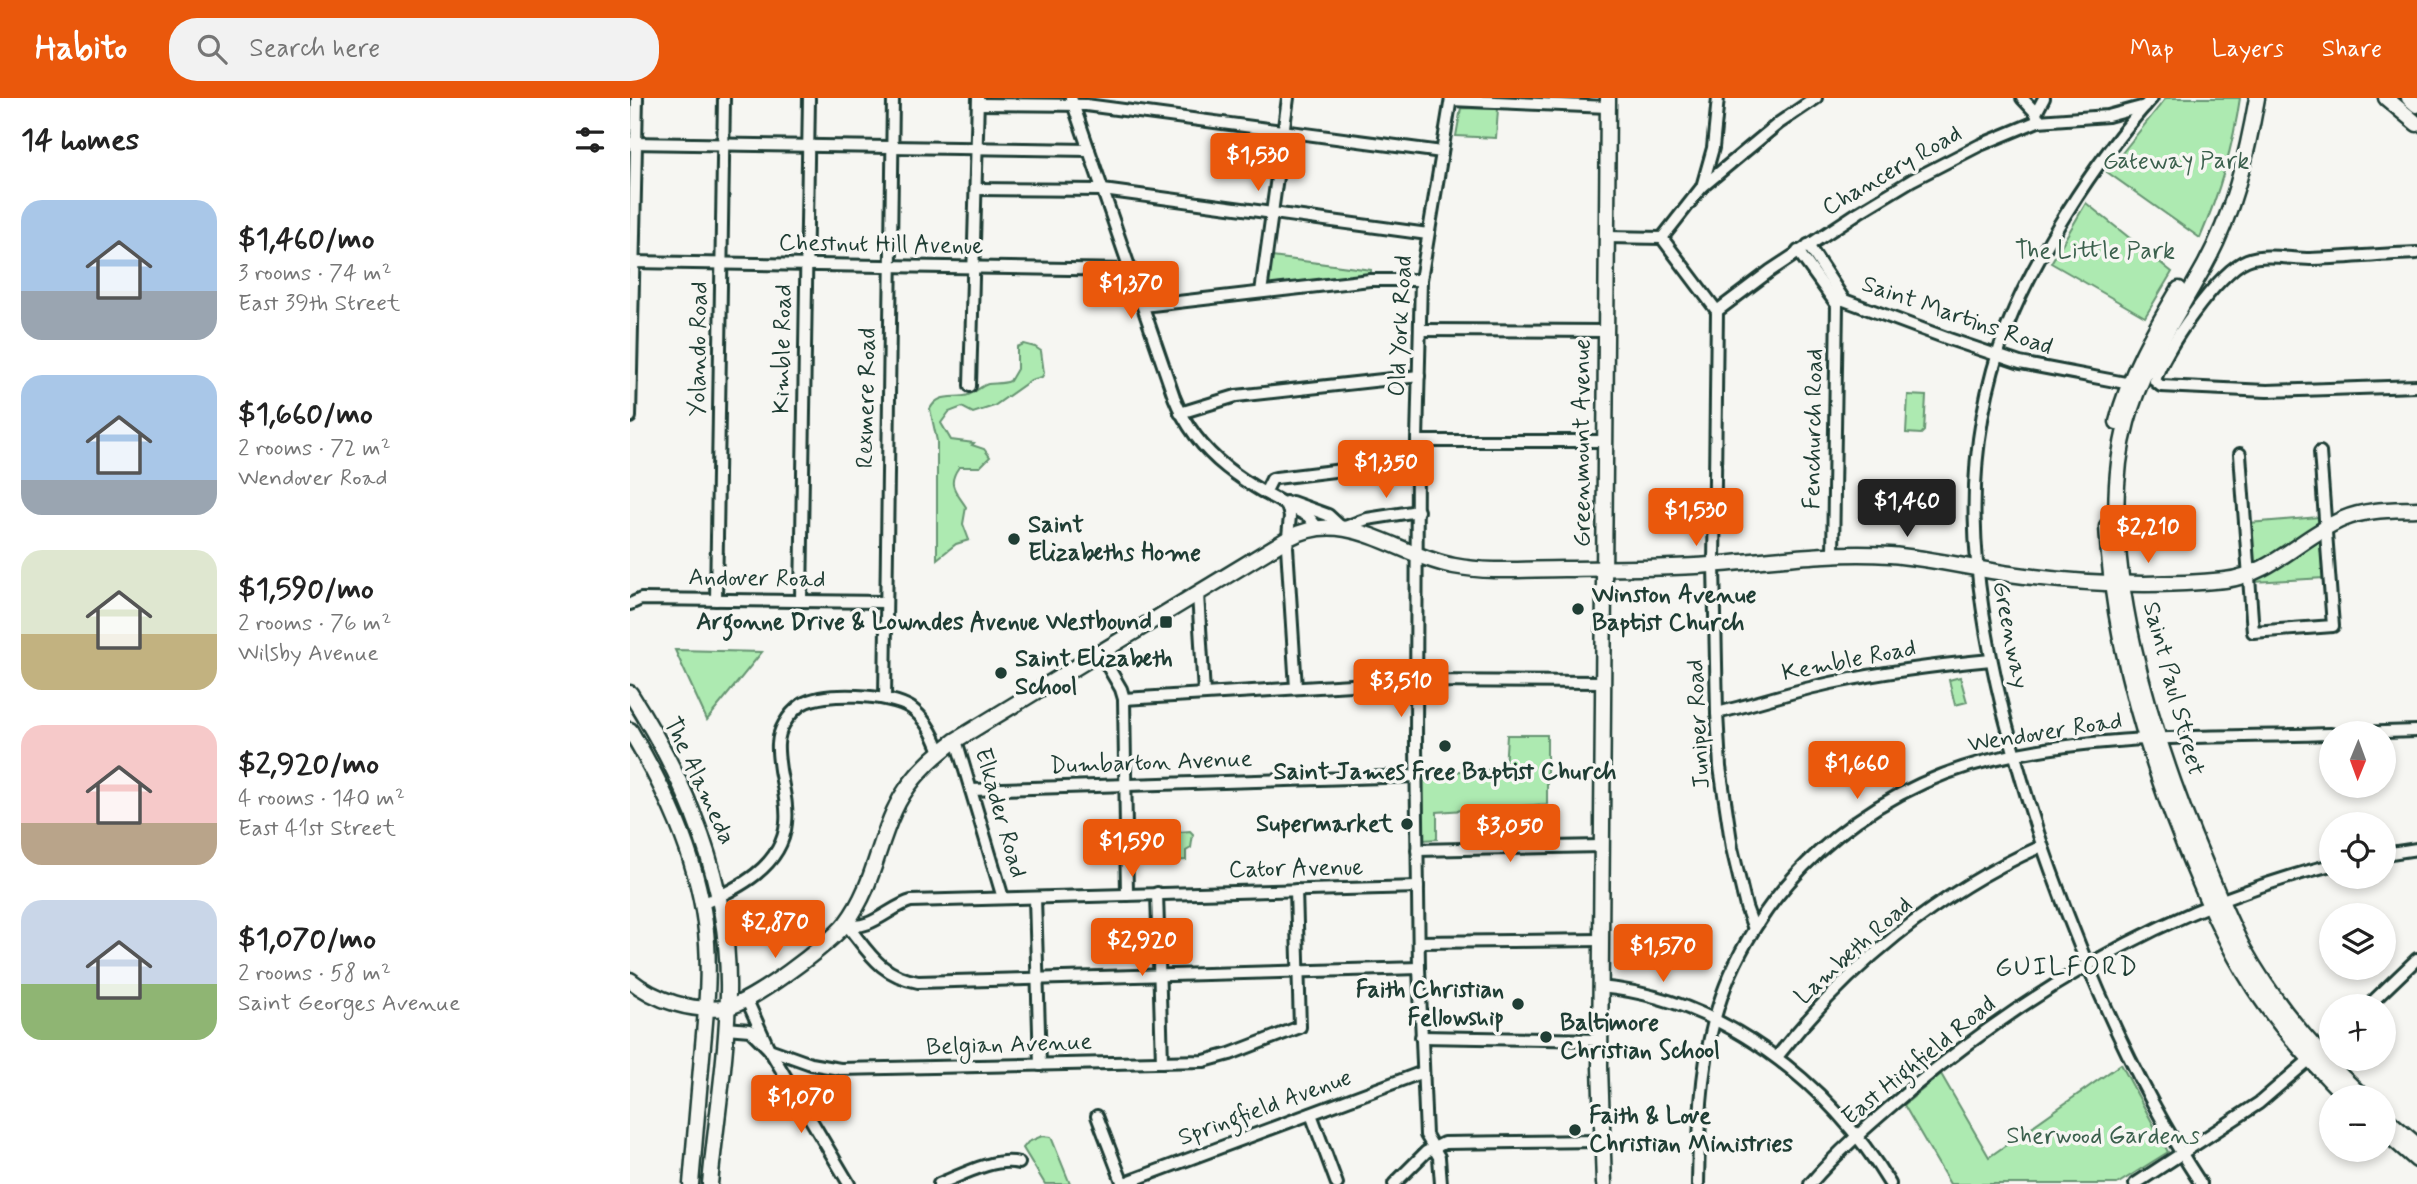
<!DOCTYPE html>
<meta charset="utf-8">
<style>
body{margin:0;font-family:Mynerve,sans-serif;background:#f2f2f2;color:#222;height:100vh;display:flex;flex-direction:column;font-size:26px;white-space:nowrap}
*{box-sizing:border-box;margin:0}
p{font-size:23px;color:#767676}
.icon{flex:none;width:38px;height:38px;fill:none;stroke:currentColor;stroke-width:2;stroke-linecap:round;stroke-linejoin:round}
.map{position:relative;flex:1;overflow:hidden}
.sheet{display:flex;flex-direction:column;background:#fff;width:630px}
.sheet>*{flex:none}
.needle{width:46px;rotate:181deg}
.fabs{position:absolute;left:1689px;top:623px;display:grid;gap:14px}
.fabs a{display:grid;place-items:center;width:77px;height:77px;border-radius:50%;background:#fff;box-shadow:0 4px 10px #0003;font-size:35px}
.price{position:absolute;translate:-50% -60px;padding:0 16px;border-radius:7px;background:#ea580c;color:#fff;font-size:23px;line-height:46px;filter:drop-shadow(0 2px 4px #0008)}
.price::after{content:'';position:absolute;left:50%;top:42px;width:21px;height:16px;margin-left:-10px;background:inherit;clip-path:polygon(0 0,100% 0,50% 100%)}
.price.selected{background:#222;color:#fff}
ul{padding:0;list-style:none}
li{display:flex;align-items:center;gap:21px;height:175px;padding:0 21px}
li span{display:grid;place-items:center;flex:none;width:196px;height:140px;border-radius:21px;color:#555}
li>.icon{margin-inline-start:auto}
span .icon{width:84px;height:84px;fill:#fffc;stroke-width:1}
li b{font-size:30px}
h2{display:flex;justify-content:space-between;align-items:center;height:84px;padding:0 21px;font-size:30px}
header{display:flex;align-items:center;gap:42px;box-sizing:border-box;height:98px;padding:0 35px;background:#ea580c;color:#fff}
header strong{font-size:33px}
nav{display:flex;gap:38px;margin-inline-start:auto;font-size:24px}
.search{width:490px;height:63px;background:#f2f2f2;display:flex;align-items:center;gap:18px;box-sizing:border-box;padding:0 24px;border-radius:28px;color:#767676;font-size:26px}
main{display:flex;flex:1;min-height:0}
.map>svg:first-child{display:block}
.green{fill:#adeab1;stroke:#669472;stroke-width:2}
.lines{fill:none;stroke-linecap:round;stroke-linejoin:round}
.minor-casing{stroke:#1f3d34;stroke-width:16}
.major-casing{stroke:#1f3d34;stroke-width:19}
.minor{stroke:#f6f6f2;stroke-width:10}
.major{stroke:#f6f6f2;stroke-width:14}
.poi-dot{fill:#1f3d34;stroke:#f6f6f2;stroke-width:2.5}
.labels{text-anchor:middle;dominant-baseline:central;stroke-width:7;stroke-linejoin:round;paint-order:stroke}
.park-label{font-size:24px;fill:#3b604d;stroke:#f6f6f2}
.street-label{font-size:24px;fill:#1f3d34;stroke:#f6f6f2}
.poi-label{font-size:24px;font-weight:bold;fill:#1f3d34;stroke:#f6f6f2;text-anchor:start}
.neighbourhood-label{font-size:26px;letter-spacing:2px;fill:#1f3d34;stroke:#f6f6f2}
</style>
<header>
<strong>Habito</strong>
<div class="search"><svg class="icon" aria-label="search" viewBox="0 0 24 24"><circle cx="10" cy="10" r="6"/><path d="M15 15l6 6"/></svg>Search here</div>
<nav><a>Map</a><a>Layers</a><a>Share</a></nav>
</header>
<main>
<section class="sheet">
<h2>14 homes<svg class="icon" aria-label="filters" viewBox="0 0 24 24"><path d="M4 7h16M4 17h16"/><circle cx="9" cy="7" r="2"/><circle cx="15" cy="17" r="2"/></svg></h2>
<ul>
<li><span style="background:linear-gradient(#a9c7e8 65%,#9aa5b1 0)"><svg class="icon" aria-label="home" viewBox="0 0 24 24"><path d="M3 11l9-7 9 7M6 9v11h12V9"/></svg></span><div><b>$1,460/mo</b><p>3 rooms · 74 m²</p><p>East 39th Street</p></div></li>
<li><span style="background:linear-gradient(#a9c7e8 75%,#9aa5b1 0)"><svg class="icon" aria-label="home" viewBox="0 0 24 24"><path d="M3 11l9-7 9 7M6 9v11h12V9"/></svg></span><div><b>$1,660/mo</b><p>2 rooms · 72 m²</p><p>Wendover Road</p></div></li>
<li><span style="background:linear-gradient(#dfe7d0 60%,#c2b280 0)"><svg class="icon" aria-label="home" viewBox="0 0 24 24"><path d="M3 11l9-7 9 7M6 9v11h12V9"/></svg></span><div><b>$1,590/mo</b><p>2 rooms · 76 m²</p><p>Wilsby Avenue</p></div></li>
<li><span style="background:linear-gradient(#f6c9c9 70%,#b9a48a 0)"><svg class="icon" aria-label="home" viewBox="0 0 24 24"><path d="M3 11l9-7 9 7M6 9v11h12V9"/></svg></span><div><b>$2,920/mo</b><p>4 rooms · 140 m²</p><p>East 41st Street</p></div></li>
<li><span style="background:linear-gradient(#c9d6e8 60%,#8fb573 0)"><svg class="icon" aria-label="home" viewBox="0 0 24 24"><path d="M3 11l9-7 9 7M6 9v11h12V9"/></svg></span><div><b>$1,070/mo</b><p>2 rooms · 58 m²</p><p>Saint Georges Avenue</p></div></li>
</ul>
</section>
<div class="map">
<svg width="1787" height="1086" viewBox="0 0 1787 1086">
<rect width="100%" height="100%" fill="#f6f6f2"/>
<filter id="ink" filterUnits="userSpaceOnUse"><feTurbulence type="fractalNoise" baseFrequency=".0143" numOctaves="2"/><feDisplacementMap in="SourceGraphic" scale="14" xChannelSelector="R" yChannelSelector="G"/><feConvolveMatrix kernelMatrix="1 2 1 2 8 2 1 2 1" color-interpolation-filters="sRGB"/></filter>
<g filter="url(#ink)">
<g class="green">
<path d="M 1536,0 L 1610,0 C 1603,48 1589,96 1570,140 L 1477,74 Z"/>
<path d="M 831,10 L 868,11 L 866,40 L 826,38 Z"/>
<path d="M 1456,105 L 1542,174 L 1515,219 L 1421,165 Z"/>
<path d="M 642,159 L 741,172 L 741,176 L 638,187 Z"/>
<path d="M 394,246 L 405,249 L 411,253 L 414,275 L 412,279 L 401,282 L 364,308 L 343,315 L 332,309 L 319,314 L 311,325 L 321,342 L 344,345 L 342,347 L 354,351 L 360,359 L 350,369 L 329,369 C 316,387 326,393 336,409 L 333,426 L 339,442 L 326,446 L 307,461 L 307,343 L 300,311 C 308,296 320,300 334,298 C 343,297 350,288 358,286 C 366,285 373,286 380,283 L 387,271 L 387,249 Z"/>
<path d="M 1278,297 L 1296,298 L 1294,333 L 1291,336 L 1276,335 Z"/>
<path d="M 1689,419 L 1691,422 L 1690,426 L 1630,465 L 1623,465 L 1619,425 Z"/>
<path d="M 1688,442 L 1693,443 L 1694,480 L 1624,484 L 1625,480 Z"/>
<path d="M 45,552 L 132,554 L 77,622 Z"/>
<path d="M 1330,579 L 1337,604 L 1325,607 L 1319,582 Z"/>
<path d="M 877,637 L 917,637 L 917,706 L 807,714 L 807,741 L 793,742 L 793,675 L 875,671 Z"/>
<path d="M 560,733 L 563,736 L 561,750 L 556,753 L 556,762 L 543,763 L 541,756 L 541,735 Z"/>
<path d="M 1491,966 L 1538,1054 L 1487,1086 L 1320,1086 L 1274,1007 L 1311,976 L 1359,1059 Z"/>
<path d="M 412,1038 L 421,1039 L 440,1086 L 415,1086 L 393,1050 L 398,1044 Z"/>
</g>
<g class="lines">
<g class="minor-casing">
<g id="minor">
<path d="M 441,0 L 544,299 C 569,363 620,388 678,418 L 687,429"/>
<path d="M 1392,0 L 1406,15"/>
<path d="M 1522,0 C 1490,35 1462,74 1437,114 C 1414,151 1393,188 1377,229 C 1328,359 1341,482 1373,613 C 1387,667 1402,720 1421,772 C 1460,881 1507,989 1571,1086"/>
<path d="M 821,2 L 978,9"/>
<path d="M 348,6 L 456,7 L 812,54"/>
<path d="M 1408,23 L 1406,15 L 1414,0"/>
<path d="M 0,45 L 459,52"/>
<path d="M 1072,89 L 1083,50 L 1088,0"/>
<path d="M 346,91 L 473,92 L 798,136"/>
<path d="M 977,139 L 1032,140"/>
<path d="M 1032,140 L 1087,213 L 1084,467 L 1087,615 L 1090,669 L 1102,750 L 1116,809 L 1124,831"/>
<path d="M 1032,140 L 1072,89 L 1149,25 L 1186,0"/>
<path d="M 1178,147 L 1214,202"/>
<path d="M 1168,153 L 1207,207"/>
<path d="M 1787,155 C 1751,156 1716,160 1680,161 C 1661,161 1635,155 1617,162 C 1589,173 1532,254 1525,283 L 1531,288 L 1637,293 L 1787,288"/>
<path d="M 0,164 L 500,172"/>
<path d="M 631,194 L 658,0"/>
<path d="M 1214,202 L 1319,241 L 1390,265 L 1506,287"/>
<path d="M 513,208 L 740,182 L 791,182"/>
<path d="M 1087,213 L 1140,173 L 1229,114 L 1282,82 L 1350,47 L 1408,23 L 1478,18 L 1515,8"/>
<path d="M 790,232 L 976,233"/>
<path d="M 340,288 L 348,0"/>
<path d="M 550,315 L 606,298 L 789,278"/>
<path d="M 0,319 L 7,0"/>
<path d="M 787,343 L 975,343"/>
<path d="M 1610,356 L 1623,534 L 1703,528 L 1690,354"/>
<path d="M 635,395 L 642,381 L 646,380 L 787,363"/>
<path d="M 656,404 L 660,418 L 657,449 L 666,590"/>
<path d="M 662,404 L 698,417 L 711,429"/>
<path d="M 715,429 L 737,421 L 788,413"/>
<path d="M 1203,456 L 1207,207"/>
<path d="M 568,496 L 574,595"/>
<path d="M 86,502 L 94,0"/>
<path d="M 171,502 L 179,0"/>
<path d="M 0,506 L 11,501 L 255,504"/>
<path d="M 470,555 L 491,591 L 494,601 L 497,797"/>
<path d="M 255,600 L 263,0"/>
<path d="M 494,601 L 786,583 L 973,584"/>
<path d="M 1087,615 C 1125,606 1163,593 1201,585 C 1254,574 1307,567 1361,562"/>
<path d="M 1722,635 L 1787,633"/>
<path d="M 326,642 L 373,800"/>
<path d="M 341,692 L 787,678"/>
<path d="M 787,752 L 971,748"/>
<path d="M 1754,756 L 1787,751"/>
<path d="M 527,795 L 532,964"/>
<path d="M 405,800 L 410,967"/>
<path d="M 72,806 C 107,791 152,769 156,725 C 158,708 153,689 150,672 C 148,656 145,641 154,626 C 158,619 165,611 172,606 C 194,593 260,596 281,610 C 296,621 304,637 310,654"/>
<path d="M 216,826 C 239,854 249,877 288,884 L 789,870"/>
<path d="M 217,826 C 238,835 261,808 281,803 L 788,789"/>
<path d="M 789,844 L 972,842"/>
<path d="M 970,889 C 1092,900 1198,984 1260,1086"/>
<path d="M 116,900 L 139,951 L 219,1086"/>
<path d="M 1738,908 L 1787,861"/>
<path d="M 96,930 L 120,932 L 139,951 L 181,966 L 210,971 L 574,963 L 600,956 L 670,929 L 666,792"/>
<path d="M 791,939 L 970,942"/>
<path d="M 1147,959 C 1216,870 1308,794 1412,748"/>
<path d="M 681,1016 L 707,1086"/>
<path d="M 467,1018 L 493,1086"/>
<path d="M 309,1086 C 332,1077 364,1059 389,1065"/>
<path d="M 492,1086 L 793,974"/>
<path d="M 764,1086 L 796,1054 L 814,1045 L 971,1043"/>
<path d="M 811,1086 L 809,1059 L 796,1037 L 789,870 L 786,647 L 787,343 L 791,182 L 821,0"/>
<path d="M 1068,1086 C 1069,1031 1070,976 1084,923 C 1119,792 1234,691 1364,661 C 1473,635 1589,640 1701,636"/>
<path d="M 1180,1086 C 1210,1051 1246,1021 1281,991 C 1405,888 1544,807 1701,767"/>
<path d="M 1505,1086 L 1629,1005 L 1701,943"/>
</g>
</g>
<g class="major-casing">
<g id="major">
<path d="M 1627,0 C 1617,57 1603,116 1575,167 C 1547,218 1512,267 1497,324 C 1461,453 1524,645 1575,765 C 1587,794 1599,823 1613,850 C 1644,906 1687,956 1733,999"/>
<path d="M 1756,0 L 1787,26"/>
<path d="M 1779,0 L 1787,7"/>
<path d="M 1487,324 C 1499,276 1524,233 1549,191"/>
<path d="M 1477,428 C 1482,537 1513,645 1554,747 C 1574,796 1595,845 1624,890 C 1650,930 1682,965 1716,999"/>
<path d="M 0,595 C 58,686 100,785 98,895 C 97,958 86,1022 80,1086"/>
<path d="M 0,632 C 35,691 66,756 75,825 C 81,869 76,914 72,958 C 68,1001 65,1043 61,1086"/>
<path d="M 0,882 C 26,903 62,914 95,910 C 120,906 200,846 216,825 C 243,789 246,752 264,713 C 277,684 301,660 326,642 L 659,440 C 716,408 768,458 824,468 C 860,475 898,471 934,471 C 983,470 1031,471 1080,467 C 1140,462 1199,453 1260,457 C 1300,460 1340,470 1380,476 C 1450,486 1524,489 1595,482 C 1641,477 1672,438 1713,421 C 1736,411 1762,412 1787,411"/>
<path d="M 1754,1019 L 1787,1047"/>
<path d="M 1754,1033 L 1787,1062"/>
<path d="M 974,1086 L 970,968 L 978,0"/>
</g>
</g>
<use href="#minor" class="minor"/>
<use href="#major" class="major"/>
</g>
</g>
<g class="poi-dot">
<circle cx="384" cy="441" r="7"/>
<circle cx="948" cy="511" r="7"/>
<rect x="529" y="517" width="14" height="14" rx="3.5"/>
<circle cx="371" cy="575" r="7"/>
<circle cx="815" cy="648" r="7"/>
<circle cx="777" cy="726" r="7"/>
<circle cx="888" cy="906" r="7"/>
<circle cx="916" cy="939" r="7"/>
<circle cx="945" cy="1032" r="7"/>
</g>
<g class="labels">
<g class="park-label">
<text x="1546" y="63">Gateway Park</text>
<text x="1465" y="153">The Little Park</text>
<text x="1473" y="1038">Sherwood Gardens</text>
</g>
<g class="street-label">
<text transform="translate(1262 73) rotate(-30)">Chancery Road</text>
<text transform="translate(251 147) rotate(1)">Chestnut Hill Avenue</text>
<text transform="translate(1327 218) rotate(19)">Saint Martins Road</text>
<text transform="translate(771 228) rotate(-87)">Old York Road</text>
<text transform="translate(69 251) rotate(-89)">Yolando Road</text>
<text transform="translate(153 251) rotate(-89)">Kimble Road</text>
<text transform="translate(237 300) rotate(-89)">Rexmere Road</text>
<text transform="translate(1184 331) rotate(-89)">Fenchurch Road</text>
<text transform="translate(952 345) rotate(-90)">Greenmount Avenue</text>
<text transform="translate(127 481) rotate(1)">Andover Road</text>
<text transform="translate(1380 537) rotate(79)">Greenway</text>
<text transform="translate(1219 563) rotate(-11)">Kemble Road</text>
<text transform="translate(1543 591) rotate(75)">Saint Paul Street</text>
<text transform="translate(1069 626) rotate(-93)">Juniper Road</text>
<text transform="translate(1415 635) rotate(-9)">Wendover Road</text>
<text transform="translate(521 665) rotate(-2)">Dumbarton Avenue</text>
<text transform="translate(69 683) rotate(65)">The Alameda</text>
<text transform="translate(370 715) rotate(74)">Elkader Road</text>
<text transform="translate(666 771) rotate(-1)">Cator Avenue</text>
<text transform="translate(1224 853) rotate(-42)">Lambeth Road</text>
<text transform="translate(379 947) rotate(-2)">Belgian Avenue</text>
<text transform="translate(1289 963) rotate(-39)">East Highfield Road</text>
<text transform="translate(635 1010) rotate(-20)">Springfield Avenue</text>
</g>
<g class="poi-label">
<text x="398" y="427">Saint<tspan x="398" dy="28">Elizabeths Home</tspan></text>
<text x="962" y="497">Winston Avenue<tspan x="962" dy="28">Baptist Church</tspan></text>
<text x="522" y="524" text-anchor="end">Argonne Drive &amp; Lowndes Avenue Westbound</text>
<text x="385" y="561">Saint Elizabeth<tspan x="385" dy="28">School</tspan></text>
<text x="815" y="674" text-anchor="middle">Saint James Free Baptist Church</text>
<text x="763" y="726" text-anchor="end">Supermarket</text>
<text x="874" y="892" text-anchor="end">Faith Christian<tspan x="874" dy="28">Fellowship</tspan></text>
<text x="930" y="925">Baltimore<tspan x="930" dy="28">Christian School</tspan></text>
<text x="959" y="1018">Faith &amp; Love<tspan x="959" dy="28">Christian Ministries</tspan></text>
</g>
<g class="neighbourhood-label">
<text x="1437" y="870">GUILFORD</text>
</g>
</g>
</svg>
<div class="fabs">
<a><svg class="needle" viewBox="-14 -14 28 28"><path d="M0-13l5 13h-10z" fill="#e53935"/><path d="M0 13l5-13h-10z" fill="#767676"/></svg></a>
<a><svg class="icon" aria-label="locate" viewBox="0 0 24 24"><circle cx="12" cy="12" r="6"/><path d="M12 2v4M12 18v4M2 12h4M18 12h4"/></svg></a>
<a><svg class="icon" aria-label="layers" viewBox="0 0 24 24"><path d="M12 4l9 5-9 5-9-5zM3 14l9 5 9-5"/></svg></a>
<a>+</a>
<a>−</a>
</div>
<b class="price" style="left:628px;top:95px">$1,530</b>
<b class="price" style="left:501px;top:223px">$1,370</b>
<b class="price" style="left:756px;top:402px">$1,350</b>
<b class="price selected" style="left:1277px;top:441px">$1,460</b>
<b class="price" style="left:1066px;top:450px">$1,530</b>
<b class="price" style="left:1518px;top:467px">$2,210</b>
<b class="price" style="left:771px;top:621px">$3,510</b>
<b class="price" style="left:1227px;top:703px">$1,660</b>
<b class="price" style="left:880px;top:766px">$3,050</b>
<b class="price" style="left:502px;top:781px">$1,590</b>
<b class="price" style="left:145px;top:862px">$2,870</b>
<b class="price" style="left:512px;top:880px">$2,920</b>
<b class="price" style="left:1033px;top:886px">$1,570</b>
<b class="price" style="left:171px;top:1037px">$1,070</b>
</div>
</main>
